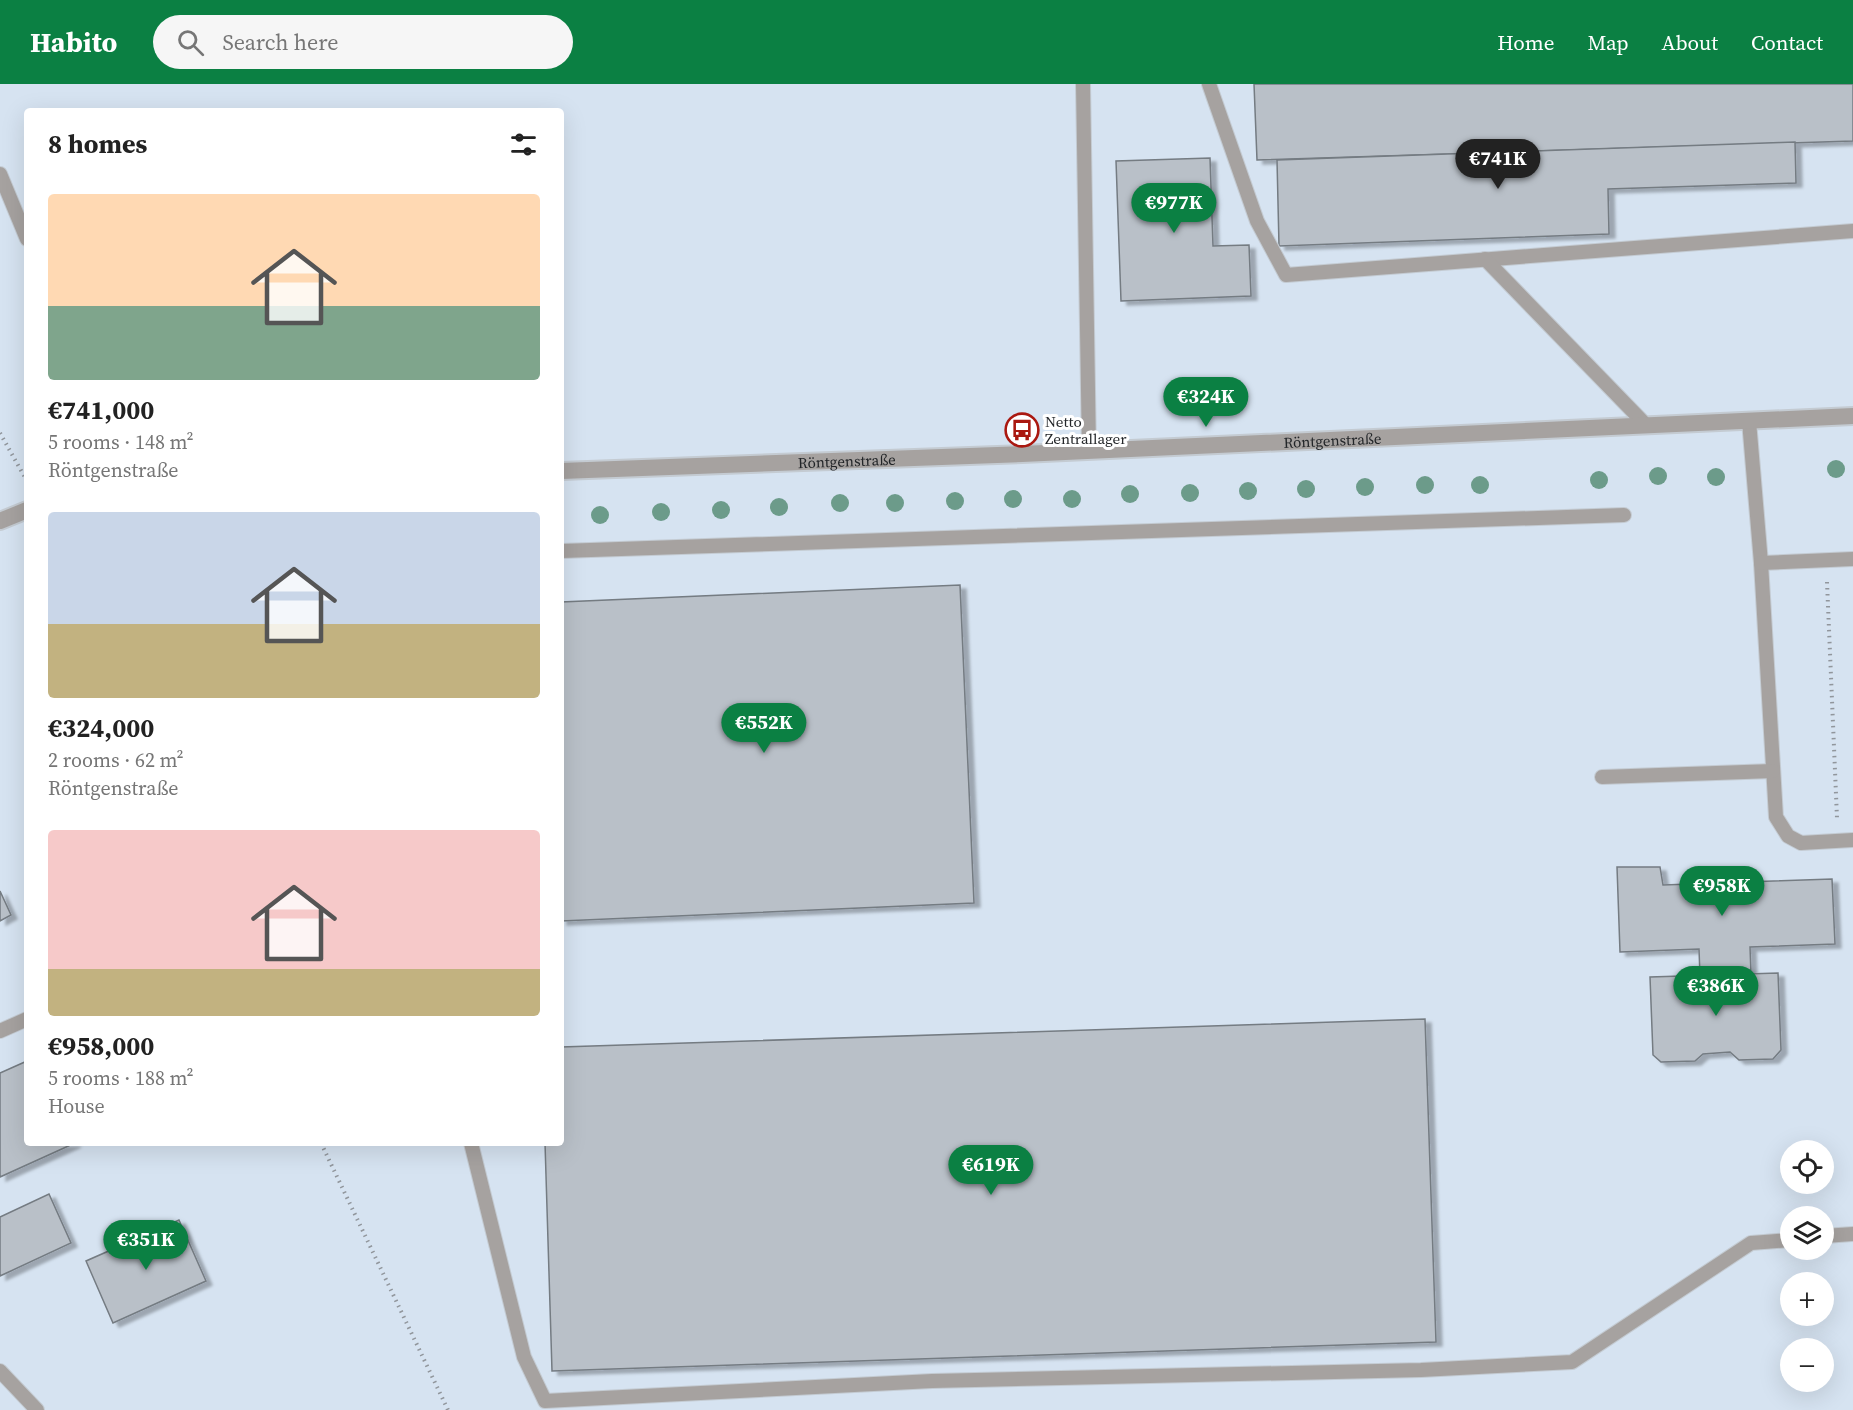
<!DOCTYPE html>
<meta charset="utf-8">
<style>
body{margin:0;font-family:"Source Serif 4",serif;background:#f6f6f6;color:#222;height:100vh;display:flex;flex-direction:column;font-size:22px;white-space:nowrap}
*{box-sizing:border-box;margin:0}
p{font-size:20px;color:#767676}
.icon{flex:none;width:33px;height:33px;fill:none;stroke:currentColor;stroke-width:2;stroke-linecap:round;stroke-linejoin:round}
.map{position:relative;flex:1;overflow:hidden}
.details{position:absolute;left:24px;top:24px;width:540px;height:1038px;display:flex;flex-direction:column;background:#fff;border-radius:6px;box-shadow:0 6px 24px #0002}
.details>*{flex:none}
.tools{position:absolute;left:1780px;top:1056px;display:grid;gap:12px}
.tools a{display:grid;place-items:center;width:54px;height:54px;border-radius:50%;background:#fff;box-shadow:0 6px 24px #0002;font-size:30px}
.price{position:absolute;translate:-50% -51px;padding:0 14px;border-radius:21px;background:#0b8043;color:#fff;font-size:20px;line-height:39px;filter:drop-shadow(0 2px 3px #0008)}
.price::after{content:'';position:absolute;left:50%;top:36px;width:18px;height:14px;margin-left:-9px;background:inherit;clip-path:polygon(0 0,100% 0,50% 100%)}
.price.active{background:#222;color:#fff}
ul{padding:0;list-style:none}
li{display:grid;align-content:center;gap:12px;height:318px;padding:0 24px}
li span{display:grid;place-items:center;height:186px;border-radius:6px;color:#555}
li>.icon{margin-inline-start:auto}
span .icon{width:108px;height:108px;fill:#fffc;stroke-width:1}
li b{font-size:26px}
h2{display:flex;justify-content:space-between;align-items:center;height:72px;padding:0 24px;font-size:26px}
header{display:flex;align-items:center;gap:36px;box-sizing:border-box;height:84px;padding:0 30px;background:#0b8043;color:#fff}
header strong{font-size:28px}
nav{display:flex;gap:33px;margin-inline-start:auto;font-size:21px}
.search{width:420px;height:54px;background:#f6f6f6;display:flex;align-items:center;gap:15px;box-sizing:border-box;padding:0 21px;border-radius:33px;color:#767676;font-size:22px}
.map>svg:first-child{display:block}
.built{fill:#d6e3f1;fill-rule:evenodd}
.building{fill:#b9c0c8;stroke:#747b82;stroke-width:1.5;filter:url(#shadow)}
.lines{fill:none;stroke-linecap:round;stroke-linejoin:round}
.service-casing{stroke:#c4cbd2;stroke-width:16}
.minor-casing{stroke:#c4cbd2;stroke-width:20}
.path{stroke:#91969c;stroke-width:4;stroke-dasharray:1.5 4.5;stroke-linecap:butt}
.service{stroke:#a6a2a0;stroke-width:14}
.minor{stroke:#a6a2a0;stroke-width:16}
.tree{fill:#6c9b8a}
.labels{text-anchor:middle;dominant-baseline:central;stroke-width:6;stroke-linejoin:round;paint-order:stroke}
.poi-label{font-size:15px;fill:#222528;stroke:#fff;text-anchor:start}
.street-label{font-size:15px;fill:#222528;stroke:#fff}
</style>
<header>
<strong>Habito</strong>
<div class="search"><svg class="icon" aria-label="search" viewBox="0 0 24 24"><circle cx="10" cy="10" r="6"/><path d="M15 15l6 6"/></svg>Search here</div>
<nav><a>Home</a><a>Map</a><a>About</a><a>Contact</a></nav>
</header>
<div class="map">
<svg width="1853" height="1326" viewBox="0 0 1853 1326">
<defs>
<filter id="shadow"><feDropShadow dx="6" dy="4" stdDeviation="1.5" flood-color="#0004"/></filter>
</defs>
<rect width="100%" height="100%" fill="#e7eff7"/>
<path class="built" d="M 0,0 L 1853,0 L 1853,1326 L 0,1326 ZM 27,27 L 561,27 L 561,1059 L 27,1059 ZM 1791,1066 L 1824,1066 L 1824,1100 L 1791,1100 ZM 1791,1132 L 1824,1132 L 1824,1166 L 1791,1166 ZM 1791,1198 L 1824,1198 L 1824,1232 L 1791,1232 ZM 1791,1264 L 1824,1264 L 1824,1298 L 1791,1298 Z"/>
<g class="building">
<path d="M 1254,0 L 1853,0 L 1853,57 L 1257,76 Z"/>
<path d="M 1795,58 L 1796,99 L 1608,105 L 1609,150 L 1279,162 L 1277,76 Z"/>
<path d="M 1210,74 L 1213,162 L 1249,161 L 1251,212 L 1121,217 L 1116,77 Z"/>
<path d="M 960,501 L 974,819 L 561,837 L 561,518 Z"/>
<path d="M 1617,783 L 1660,783 L 1663,801 L 1832,795 L 1835,860 L 1750,863 L 1751,890 L 1700,892 L 1699,865 L 1620,868 Z"/>
<path d="M 0,807 L 11,831 L 0,837 Z"/>
<path d="M 1778,889 L 1781,966 L 1773,975 L 1739,976 L 1730,968 L 1703,970 L 1695,977 L 1661,978 L 1653,971 L 1650,893 Z"/>
<path d="M 1425,935 L 1436,1258 L 552,1287 L 545,1059 L 561,1059 L 561,963 Z"/>
<path d="M 27,977 L 27,1059 L 75,1059 L 0,1093 L 0,989 Z"/>
<path d="M 49,1110 L 71,1159 L 0,1192 L 0,1133 Z"/>
<path d="M 179,1136 L 206,1197 L 113,1239 L 86,1177 Z"/>
</g>
<g class="lines">
<g class="service-casing">
<g id="service">
<path d="M 1083,0 L 1089,366"/>
<path d="M 1209,0 L 1257,137 L 1286,191 L 1853,147"/>
<path d="M 0,90 L 27,155"/>
<path d="M 1485,175 L 1647,342"/>
<path d="M 1749,337 L 1761,479 L 1776,733 L 1788,752 L 1801,759 L 1853,756"/>
<path d="M 561,467 L 1624,431"/>
<path d="M 1761,479 L 1853,475"/>
<path d="M 1602,693 L 1773,687"/>
<path d="M 0,947 L 27,935"/>
<path d="M 471,1059 L 524,1273 L 545,1317 L 932,1297 L 1421,1286 L 1572,1278 L 1751,1159 L 1791,1156"/>
<path d="M 1824,1152 L 1853,1150"/>
<path d="M 0,1287 L 37,1326"/>
</g>
</g>
<g class="minor-casing">
<g id="minor">
<path id="s1" d="M 561,387 L 1022,370 L 1853,332"/>
<path d="M 0,437 L 27,426"/>
</g>
</g>
<g class="path">
<path d="M 0,349 L 27,397"/>
<path d="M 1827,498 L 1837,734"/>
<path d="M 321,1059 L 448,1326"/>
</g>
<use href="#service" class="service"/>
<use href="#minor" class="minor"/>
</g>
<g class="tree">
<circle cx="1836" cy="385" r="9"/>
<circle cx="1658" cy="392" r="9"/>
<circle cx="1716" cy="393" r="9"/>
<circle cx="1599" cy="396" r="9"/>
<circle cx="1425" cy="401" r="9"/>
<circle cx="1480" cy="401" r="9"/>
<circle cx="1365" cy="403" r="9"/>
<circle cx="1306" cy="405" r="9"/>
<circle cx="1248" cy="407" r="9"/>
<circle cx="1190" cy="409" r="9"/>
<circle cx="1130" cy="410" r="9"/>
<circle cx="1013" cy="415" r="9"/>
<circle cx="1072" cy="415" r="9"/>
<circle cx="955" cy="417" r="9"/>
<circle cx="840" cy="419" r="9"/>
<circle cx="895" cy="419" r="9"/>
<circle cx="779" cy="423" r="9"/>
<circle cx="721" cy="426" r="9"/>
<circle cx="661" cy="428" r="9"/>
<circle cx="600" cy="431" r="9"/>
</g>
<defs>
<g id="bus-ring" transform="scale(1.725)"><circle r="9.5" fill="#fff" stroke="#aa1810" stroke-width="1.5"/><path d="M-5-6H5V4H4V6H2V4H-2V6H-4V4H-5ZM-3.5-4V0h7V-4ZM-3.5 1.2v1.5H-2V1.2ZM2 1.2v1.5H3.5V1.2Z" fill="#aa1810"/></g>
</defs>
<g fill-rule="evenodd">
<use href="#bus-ring" x="1022" y="346"/>
</g>
<g class="labels">
<g class="poi-label">
<text x="1045" y="337">Netto<tspan x="1045" dy="17">Zentrallager</tspan></text>
</g>
<g class="street-label">
<text stroke="none"><textPath href="#s1" startOffset="772">Röntgenstraße</textPath></text>
<text stroke="none"><textPath href="#s1" startOffset="286">Röntgenstraße</textPath></text>
</g>
</g>
</svg>
<div class="tools">
<a><svg class="icon" aria-label="locate" viewBox="0 0 24 24"><circle cx="12" cy="12" r="6"/><path d="M12 2v4M12 18v4M2 12h4M18 12h4"/></svg></a>
<a><svg class="icon" aria-label="layers" viewBox="0 0 24 24"><path d="M12 4l9 5-9 5-9-5zM3 14l9 5 9-5"/></svg></a>
<a>+</a>
<a>−</a>
</div>
<b class="price active" style="left:1498px;top:106px">€741K</b>
<b class="price" style="left:1174px;top:150px">€977K</b>
<b class="price" style="left:1206px;top:344px">€324K</b>
<b class="price" style="left:764px;top:670px">€552K</b>
<b class="price" style="left:1722px;top:833px">€958K</b>
<b class="price" style="left:1716px;top:933px">€386K</b>
<b class="price" style="left:991px;top:1112px">€619K</b>
<b class="price" style="left:146px;top:1187px">€351K</b>
<section class="details">
<h2>8 homes<svg class="icon" aria-label="filters" viewBox="0 0 24 24"><path d="M4 7h16M4 17h16"/><circle cx="9" cy="7" r="2"/><circle cx="15" cy="17" r="2"/></svg></h2>
<ul>
<li><span style="background:linear-gradient(#ffd9b3 60%,#7fa58c 0)"><svg class="icon" aria-label="home" viewBox="0 0 24 24"><path d="M3 11l9-7 9 7M6 9v11h12V9"/></svg></span><div><b>€741,000</b><p>5 rooms · 148 m²</p><p>Röntgenstraße</p></div></li>
<li><span style="background:linear-gradient(#c9d6e8 60%,#c2b280 0)"><svg class="icon" aria-label="home" viewBox="0 0 24 24"><path d="M3 11l9-7 9 7M6 9v11h12V9"/></svg></span><div><b>€324,000</b><p>2 rooms · 62 m²</p><p>Röntgenstraße</p></div></li>
<li><span style="background:linear-gradient(#f6c9c9 75%,#c2b280 0)"><svg class="icon" aria-label="home" viewBox="0 0 24 24"><path d="M3 11l9-7 9 7M6 9v11h12V9"/></svg></span><div><b>€958,000</b><p>5 rooms · 188 m²</p><p>House</p></div></li>
</ul>
</section>
</div>
